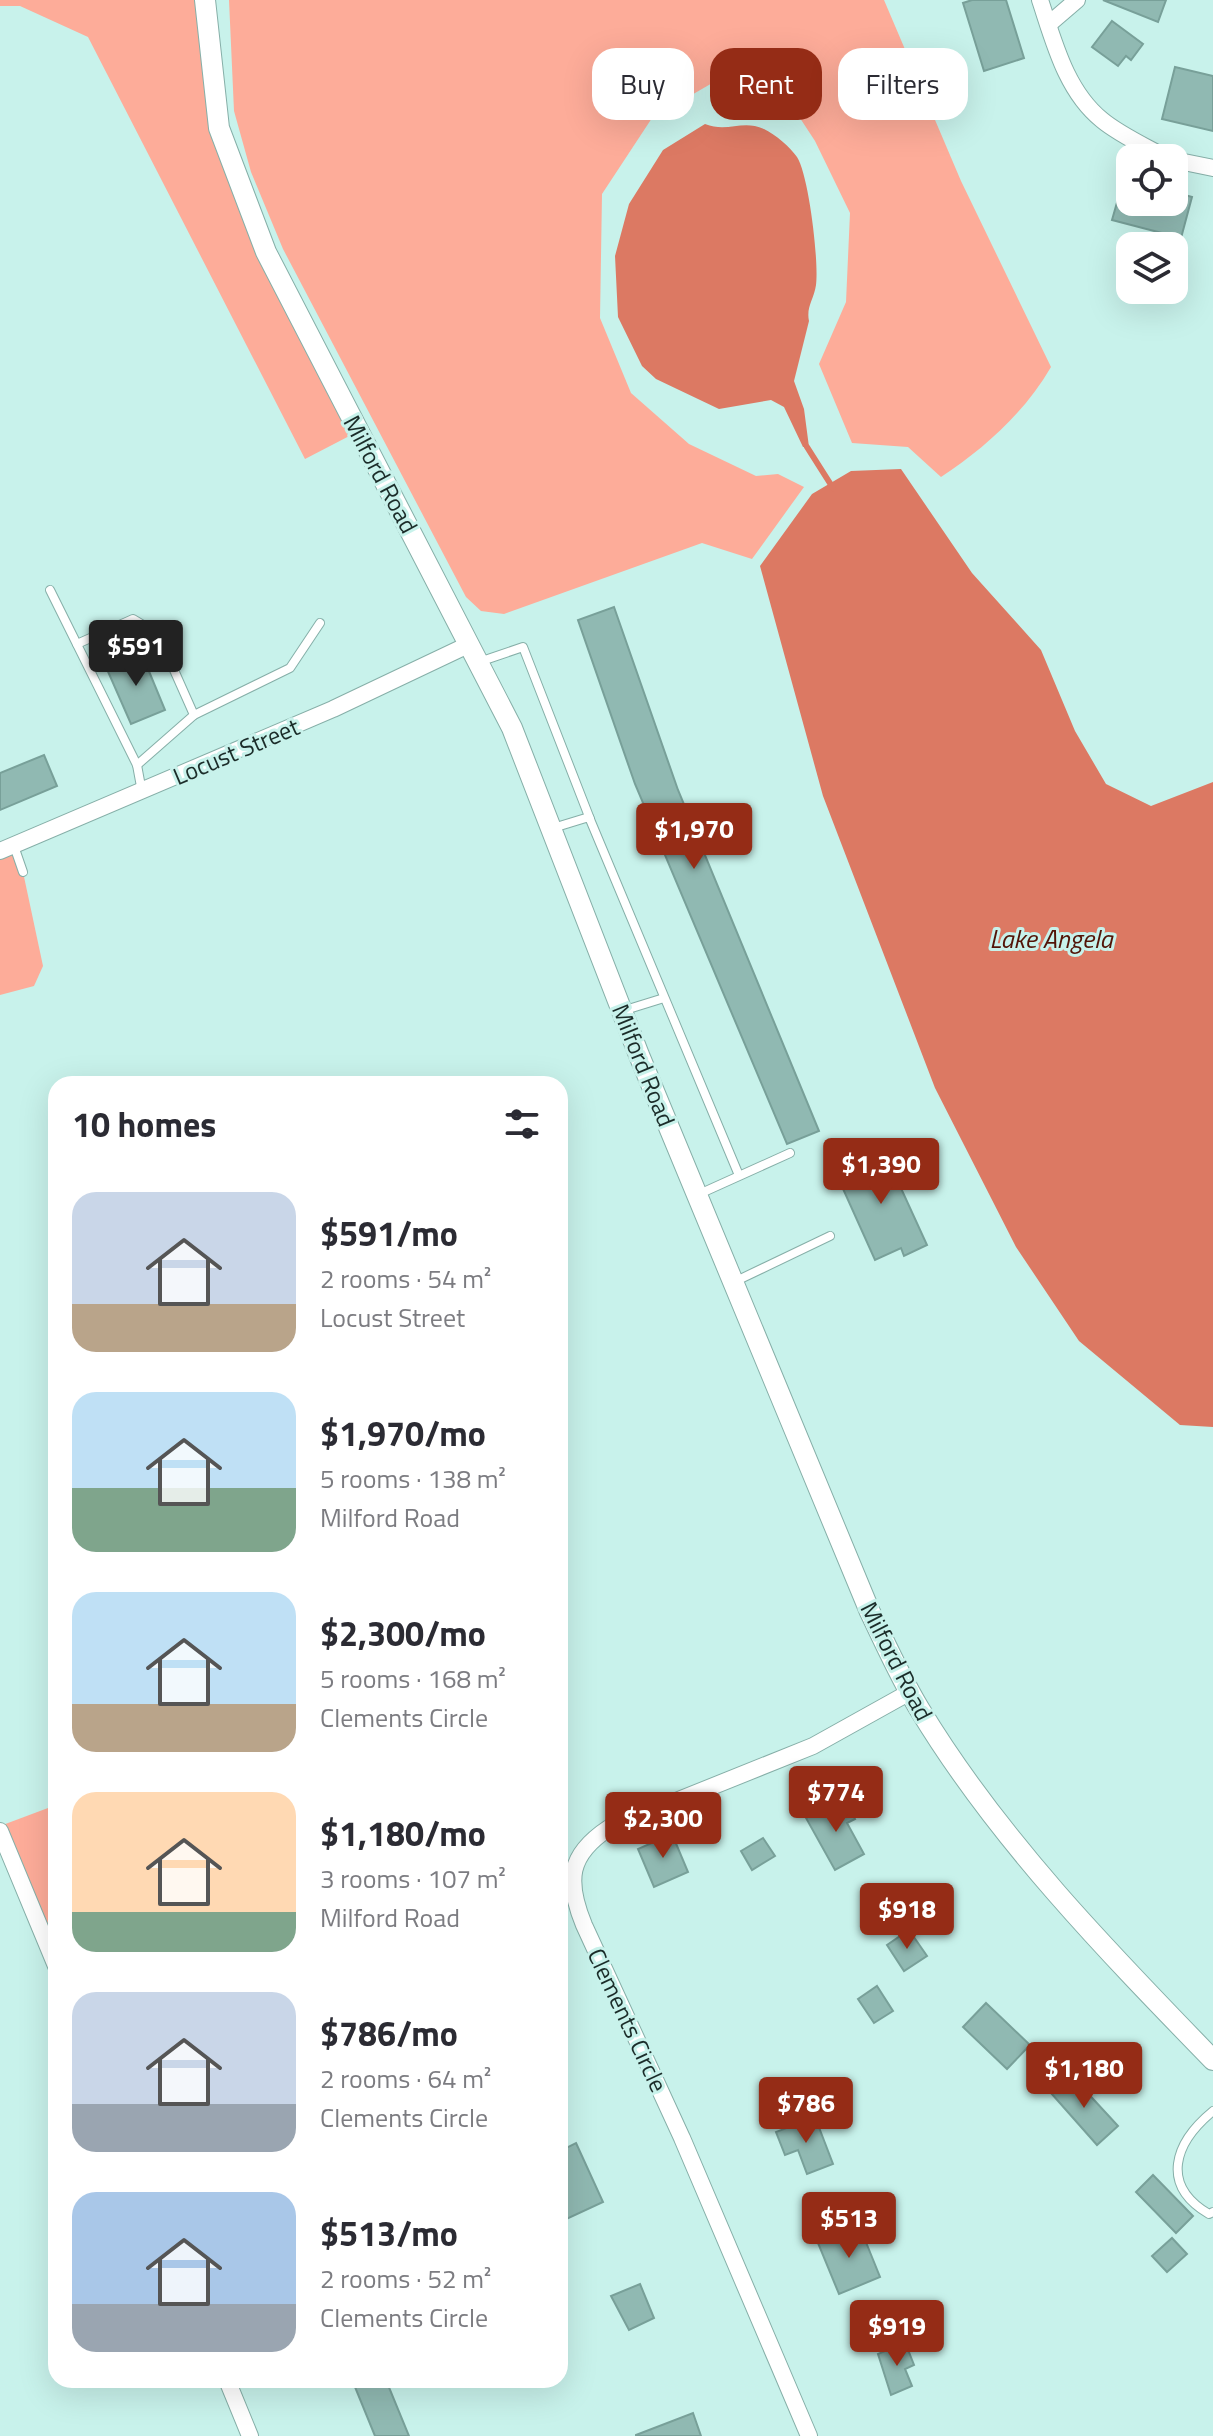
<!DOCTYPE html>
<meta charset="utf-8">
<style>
body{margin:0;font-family:"Titillium Web",sans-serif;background:#f7f7f7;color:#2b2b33;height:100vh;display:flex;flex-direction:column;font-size:30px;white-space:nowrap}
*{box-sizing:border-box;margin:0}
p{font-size:26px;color:#7c7c81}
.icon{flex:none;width:44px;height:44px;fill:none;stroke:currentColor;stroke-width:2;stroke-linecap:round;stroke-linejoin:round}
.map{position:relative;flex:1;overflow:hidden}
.sheet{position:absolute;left:48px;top:1076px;width:520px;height:1312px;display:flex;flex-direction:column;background:#fff;border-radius:24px;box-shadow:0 8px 32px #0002}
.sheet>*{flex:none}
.top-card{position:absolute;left:592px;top:48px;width:500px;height:72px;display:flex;gap:16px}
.controls{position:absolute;left:1116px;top:144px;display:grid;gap:16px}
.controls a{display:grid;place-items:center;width:72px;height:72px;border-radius:16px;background:#fff;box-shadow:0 8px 32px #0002;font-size:40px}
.price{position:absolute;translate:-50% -68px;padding:0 18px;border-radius:8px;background:#952c16;color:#fff;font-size:26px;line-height:52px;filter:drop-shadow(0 2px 4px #0008)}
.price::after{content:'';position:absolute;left:50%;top:48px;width:24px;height:18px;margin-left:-12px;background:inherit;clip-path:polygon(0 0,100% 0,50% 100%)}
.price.active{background:#222;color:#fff}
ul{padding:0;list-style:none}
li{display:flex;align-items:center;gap:24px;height:200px;padding:0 24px}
li span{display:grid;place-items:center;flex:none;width:224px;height:160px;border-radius:24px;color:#555}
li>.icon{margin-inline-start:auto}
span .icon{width:96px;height:96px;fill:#fffc;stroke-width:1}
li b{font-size:34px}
h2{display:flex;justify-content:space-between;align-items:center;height:96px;padding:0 24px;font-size:34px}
.tag{padding:0 28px;border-radius:24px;background:#fff;box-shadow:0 8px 32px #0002;font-size:28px;line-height:72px}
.tag.active{background:#952c16;color:#fff}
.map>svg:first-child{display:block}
.green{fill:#fdac99}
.water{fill:#dc7963}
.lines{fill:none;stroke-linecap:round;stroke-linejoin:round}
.stream{stroke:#dc7963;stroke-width:6}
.building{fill:#90b9b2;stroke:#78a099;stroke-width:2}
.service-casing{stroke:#86afa8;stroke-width:10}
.minor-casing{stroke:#86afa8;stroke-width:18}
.tertiary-casing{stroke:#86afa8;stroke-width:22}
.service{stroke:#fff;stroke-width:8}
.minor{stroke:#fff;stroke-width:16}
.tertiary{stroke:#fff;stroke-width:20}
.labels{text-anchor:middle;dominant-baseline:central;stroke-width:6;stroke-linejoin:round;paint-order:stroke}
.street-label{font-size:24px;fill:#1b2c29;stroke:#c8f2eb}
.water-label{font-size:26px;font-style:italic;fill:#521407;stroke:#c8f2eb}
</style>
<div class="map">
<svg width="1213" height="2436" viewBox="0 0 1213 2436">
<rect width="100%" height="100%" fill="#c8f2eb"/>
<g class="green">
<path d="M 0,0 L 205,0 L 219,128 L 359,431 L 305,459 L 88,37 L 20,6 L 0,6 Z"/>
<path d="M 229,0 L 884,0 L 961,181 L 1051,367 C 1025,412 984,449 941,477 L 908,447 L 852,443 L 819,364 L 846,302 L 850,213 L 815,141 L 779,86 L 714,82 L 652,118 L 602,194 L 600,318 L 631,393 L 689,444 L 756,476 L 778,474 L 804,487 L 752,559 L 702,543 L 504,614 L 481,611 L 466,597 L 283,249 L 251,172 L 234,111 Z"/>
<path d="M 14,846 L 23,872 L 43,966 L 34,986 L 0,995 L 0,851 Z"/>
<path d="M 56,1805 L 56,1966 L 0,1826 Z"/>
</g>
<g class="water">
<path d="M 705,124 C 728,133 742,119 764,129 C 776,135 790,147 797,157 C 809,176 819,262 816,285 C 814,299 806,307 809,321 L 794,381 L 804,409 L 809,447 L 803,447 L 784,407 L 771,400 L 719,409 L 656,379 L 642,366 L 618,317 L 615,256 L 629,204 L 663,150 Z"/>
<path d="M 901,469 L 972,573 L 1041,650 L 1075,731 L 1106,784 L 1151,806 L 1213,782 L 1213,1427 L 1180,1425 L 1079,1341 L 1016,1247 L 935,1088 L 823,796 L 760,566 L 812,494 L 851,471 Z"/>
</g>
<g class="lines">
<path class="stream" d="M 807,447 L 833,488"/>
</g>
<g class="building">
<path d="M 972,0 L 1006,0 L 1024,58 L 984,71 L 963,3 Z"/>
<path d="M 1103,0 L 1166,0 L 1158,22 Z"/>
<path d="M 1112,21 L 1143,44 L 1131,60 L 1126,56 L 1118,66 L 1092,47 Z"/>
<path d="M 1175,67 L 1213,76 L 1213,131 L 1162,119 Z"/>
<path d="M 1126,171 L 1130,172 L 1130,202 L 1174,202 L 1174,192 L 1192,197 L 1181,238 L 1112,220 Z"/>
<path d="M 614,607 L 678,790 L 819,1131 L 787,1144 L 635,784 L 578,620 Z"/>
<path d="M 141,652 L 165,710 L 131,724 L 106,667 Z"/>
<path d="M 44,755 L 57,786 L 0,810 L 0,773 Z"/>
<path d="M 883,1149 L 927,1245 L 904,1256 L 901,1248 L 875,1260 L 835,1171 Z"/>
<path d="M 843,1798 L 855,1819 L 847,1823 L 864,1854 L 835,1870 L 806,1818 Z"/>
<path d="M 672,1834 L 688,1872 L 654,1887 L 638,1849 Z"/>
<path d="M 763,1838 L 775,1856 L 752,1870 L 741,1851 Z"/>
<path d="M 909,1930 L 927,1956 L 904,1971 L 887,1945 Z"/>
<path d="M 877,1986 L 893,2011 L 874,2023 L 858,1999 Z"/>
<path d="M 986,2003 L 1030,2045 L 1007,2069 L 963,2027 Z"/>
<path d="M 1071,2075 L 1118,2126 L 1097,2145 L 1051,2093 Z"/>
<path d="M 815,2117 L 833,2164 L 807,2174 L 798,2150 L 785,2155 L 776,2132 Z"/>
<path d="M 576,2143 L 603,2202 L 560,2222 L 560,2151 Z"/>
<path d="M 1153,2175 L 1193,2216 L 1176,2233 L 1136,2192 Z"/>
<path d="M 859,2225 L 880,2277 L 839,2294 L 818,2243 Z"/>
<path d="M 1172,2238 L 1187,2254 L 1167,2272 L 1152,2256 Z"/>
<path d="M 640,2284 L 654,2318 L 629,2330 L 611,2296 Z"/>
<path d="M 905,2342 L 914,2365 L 905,2369 L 912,2386 L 891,2395 L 878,2354 Z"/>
<path d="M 371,2380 L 386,2380 L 409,2436 L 375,2436 L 355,2387 Z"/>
<path d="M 693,2413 L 701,2436 L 636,2436 L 636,2435 Z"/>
</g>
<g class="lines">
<g class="service-casing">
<g id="service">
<path d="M 50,590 L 137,765 L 142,792"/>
<path d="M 77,644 L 133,619 L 158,634 L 194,715 L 137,765"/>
<path d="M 479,662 L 523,647 L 590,819"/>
<path d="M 194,715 L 290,668 L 320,623"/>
<path d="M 553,828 L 589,817 L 738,1173"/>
<path d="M 14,846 L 23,872"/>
<path d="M 622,1011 L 664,998"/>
<path d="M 697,1195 L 790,1153"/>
<path d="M 734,1282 L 830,1236"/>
<path d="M 1213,2111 C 1174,2143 1160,2185 1209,2214 L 1213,2212"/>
</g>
</g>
<g class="minor-casing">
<g id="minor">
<path d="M 1040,0 C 1054,42 1066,91 1102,120 C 1120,135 1145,146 1166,158"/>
<path d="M 1049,24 L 1077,0"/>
<path d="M 1174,160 L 1213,168"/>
<path d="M 0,851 L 333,709 L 470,644"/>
<path d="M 0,1831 L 56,1966"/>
<path d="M 227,2380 L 250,2436"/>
<path d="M 809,2436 L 682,2138 L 584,1925 C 566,1881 568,1855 609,1828 L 813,1746 L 910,1692"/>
</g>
</g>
<g class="tertiary-casing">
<path id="tertiary" d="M 205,0 L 219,128 L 266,252 L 512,728 L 639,1055 L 870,1612 C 886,1645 901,1679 920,1710 C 998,1839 1108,1952 1213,2060"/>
</g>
<use href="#service" class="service"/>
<use href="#minor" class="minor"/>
<use href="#tertiary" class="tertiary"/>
</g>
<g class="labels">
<g class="street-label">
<text transform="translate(381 474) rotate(62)">Milford Road</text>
<text transform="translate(236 751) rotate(-23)">Locust Street</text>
<text transform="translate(644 1065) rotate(68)">Milford Road</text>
<text transform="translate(897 1661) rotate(63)">Milford Road</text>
<text transform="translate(628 2020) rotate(65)">Clements Circle</text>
</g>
<g class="water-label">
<text x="1051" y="938">Lake Angela</text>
</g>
</g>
</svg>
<div class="controls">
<a><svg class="icon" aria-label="locate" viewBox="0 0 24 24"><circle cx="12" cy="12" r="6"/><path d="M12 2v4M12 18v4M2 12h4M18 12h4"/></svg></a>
<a><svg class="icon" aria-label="layers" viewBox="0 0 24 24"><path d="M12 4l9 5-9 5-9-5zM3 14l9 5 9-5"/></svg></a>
</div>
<b class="price active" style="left:136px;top:688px">$591</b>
<b class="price" style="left:694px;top:871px">$1,970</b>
<b class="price" style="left:881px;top:1206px">$1,390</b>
<b class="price" style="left:836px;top:1834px">$774</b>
<b class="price" style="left:663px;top:1860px">$2,300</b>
<b class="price" style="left:907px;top:1951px">$918</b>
<b class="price" style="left:1084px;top:2110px">$1,180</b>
<b class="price" style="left:806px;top:2145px">$786</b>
<b class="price" style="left:849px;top:2260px">$513</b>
<b class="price" style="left:897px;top:2368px">$919</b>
<div class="top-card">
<a class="tag">Buy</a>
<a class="tag active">Rent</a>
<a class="tag">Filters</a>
</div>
<section class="sheet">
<h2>10 homes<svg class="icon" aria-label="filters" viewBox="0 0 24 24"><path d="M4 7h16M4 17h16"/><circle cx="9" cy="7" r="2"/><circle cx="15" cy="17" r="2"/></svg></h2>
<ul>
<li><span style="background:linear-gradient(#c9d6e8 70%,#b9a48a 0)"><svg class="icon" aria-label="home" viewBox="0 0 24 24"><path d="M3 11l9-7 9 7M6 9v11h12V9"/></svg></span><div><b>$591/mo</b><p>2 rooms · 54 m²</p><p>Locust Street</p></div></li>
<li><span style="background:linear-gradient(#bfe0f5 60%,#7fa58c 0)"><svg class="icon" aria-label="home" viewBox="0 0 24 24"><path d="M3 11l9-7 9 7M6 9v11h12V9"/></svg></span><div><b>$1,970/mo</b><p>5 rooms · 138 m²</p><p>Milford Road</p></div></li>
<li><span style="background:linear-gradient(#bfe0f5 70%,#b9a48a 0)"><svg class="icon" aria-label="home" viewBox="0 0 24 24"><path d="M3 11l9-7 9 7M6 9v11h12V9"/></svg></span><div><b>$2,300/mo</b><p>5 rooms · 168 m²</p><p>Clements Circle</p></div></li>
<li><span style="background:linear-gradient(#ffd9b3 75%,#7fa58c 0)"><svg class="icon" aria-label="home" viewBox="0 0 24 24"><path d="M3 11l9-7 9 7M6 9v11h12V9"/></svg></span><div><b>$1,180/mo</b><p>3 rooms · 107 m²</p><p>Milford Road</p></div></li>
<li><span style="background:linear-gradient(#c9d6e8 70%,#9aa5b1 0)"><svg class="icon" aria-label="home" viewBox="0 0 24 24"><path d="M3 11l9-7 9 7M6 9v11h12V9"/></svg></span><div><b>$786/mo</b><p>2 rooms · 64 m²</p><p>Clements Circle</p></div></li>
<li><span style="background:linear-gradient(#a9c7e8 70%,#9aa5b1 0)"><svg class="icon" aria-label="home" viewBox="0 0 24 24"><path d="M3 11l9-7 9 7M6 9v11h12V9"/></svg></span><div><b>$513/mo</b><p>2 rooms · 52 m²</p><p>Clements Circle</p></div></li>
</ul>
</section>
</div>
